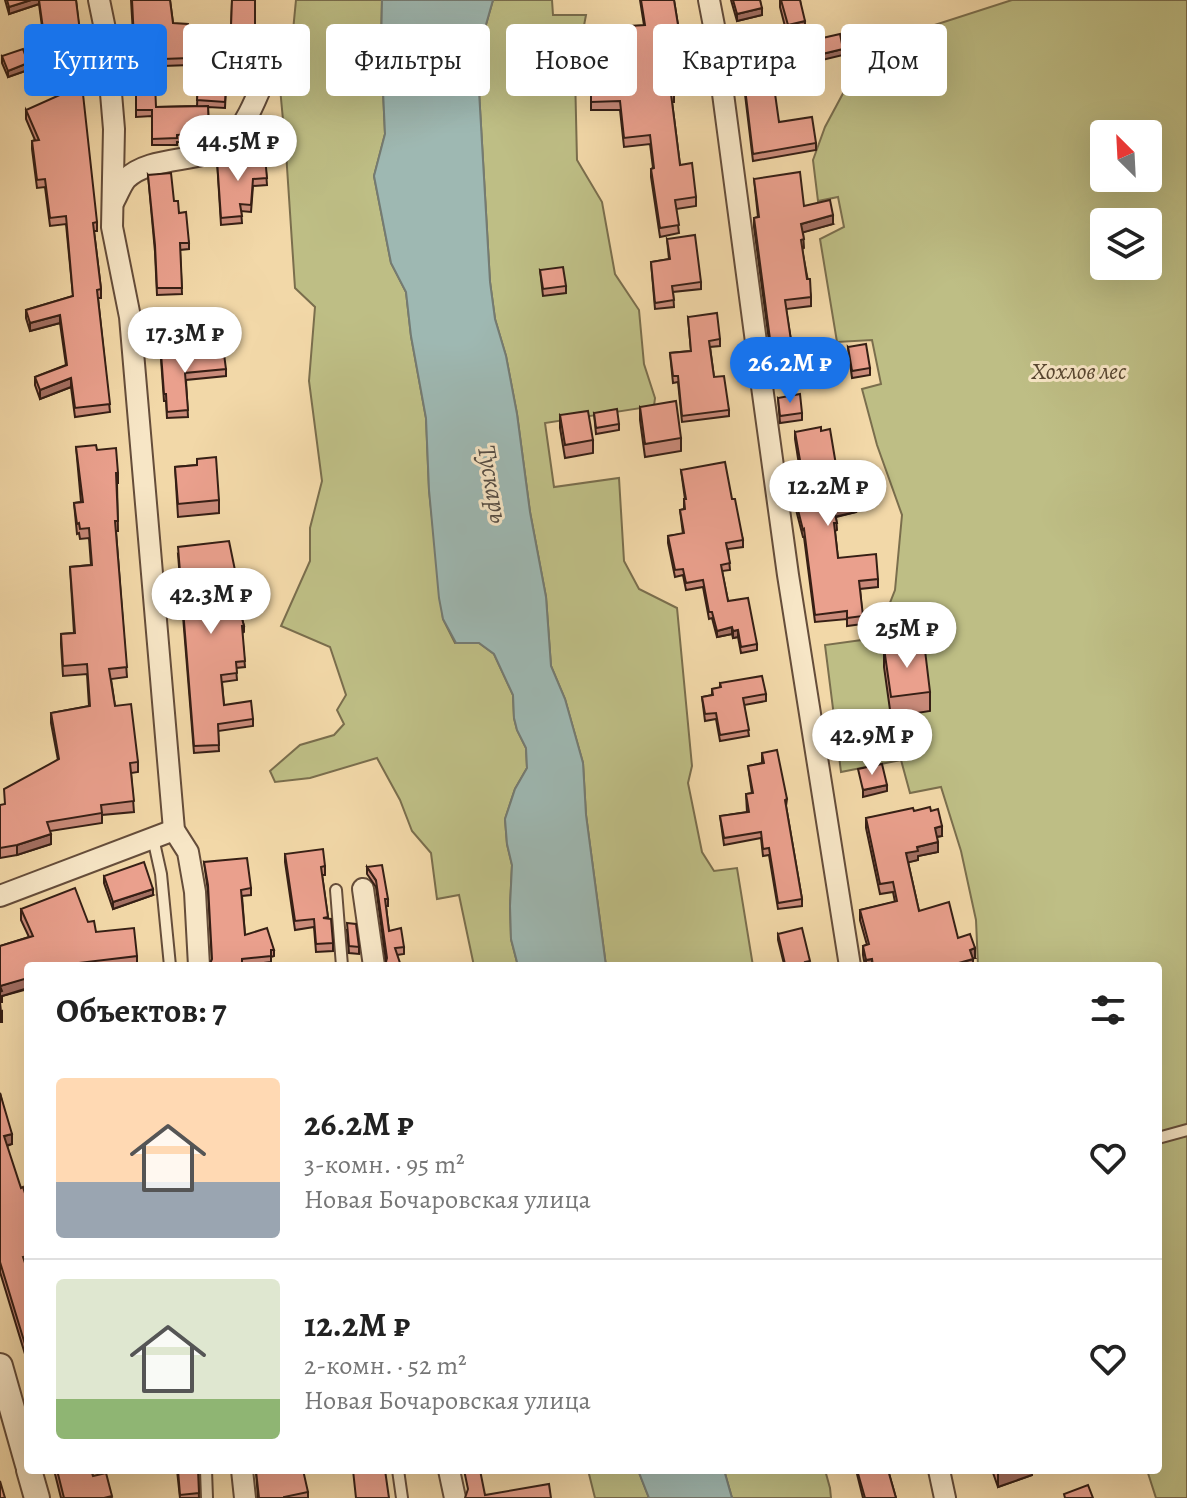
<!DOCTYPE html>
<html lang="ru">
<meta charset="utf-8">
<style>
body{margin:0;font-family:Alegreya,serif;background:#f2f2f2;color:#222;height:100vh;display:flex;flex-direction:column;font-size:30px;white-space:nowrap}
*{box-sizing:border-box;margin:0}
p{font-size:26px;color:#767676}
.icon{flex:none;width:44px;height:44px;fill:none;stroke:currentColor;stroke-width:2;stroke-linecap:round;stroke-linejoin:round}
.map{position:relative;flex:1;overflow:hidden}
.drawer{position:absolute;left:24px;top:962px;width:1138px;height:512px;display:flex;flex-direction:column;background:#fff;border-radius:8px;box-shadow:0 8px 32px #0002}
.drawer>*{flex:none}
.guide{position:absolute;left:24px;top:24px;width:1140px;height:72px;display:flex;gap:16px}
.needle{width:52px;rotate:336deg}
.tools{position:absolute;left:1090px;top:120px;display:grid;gap:16px}
.tools a{display:grid;place-items:center;width:72px;height:72px;border-radius:8px;background:#fff;box-shadow:0 8px 32px #0002;font-size:40px}
.price{position:absolute;translate:-50% -68px;padding:0 18px;border-radius:28px;background:#fff;color:#222;font-size:26px;line-height:52px;filter:drop-shadow(0 2px 4px #0008)}
.price::after{content:'';position:absolute;left:50%;top:48px;width:24px;height:18px;margin-left:-12px;background:inherit;clip-path:polygon(0 0,100% 0,50% 100%)}
.price.current{background:#1a73e8;color:#fff}
ul{padding:0;list-style:none}
li{display:flex;align-items:center;gap:24px;height:200px;padding:0 32px}
li+li{border-top:2px solid #e0e0e0}
li span{display:grid;place-items:center;flex:none;width:224px;height:160px;border-radius:8px;color:#555}
li>.icon{margin-inline-start:auto}
span .icon{width:96px;height:96px;fill:#fffc;stroke-width:1}
li b{font-size:34px}
h2{display:flex;justify-content:space-between;align-items:center;height:96px;padding:0 32px;font-size:34px}
.chip{padding:0 28px;border-radius:8px;background:#fff;box-shadow:0 8px 32px #0002;font-size:28px;line-height:72px}
.chip.current{background:#1a73e8;color:#fff}
.map>svg:first-child{display:block}
.green{fill:#bebe85;stroke:#7a6e4d;stroke-width:2;fill-rule:evenodd}
.water{fill:#9eb8b2;stroke:#747b73;stroke-width:2}
.lines{fill:none;stroke-linecap:round;stroke-linejoin:round}
.service-casing{stroke:#654d3a;stroke-width:14}
.minor-casing{stroke:#654d3a;stroke-width:24}
.tertiary-casing{stroke:#654d3a;stroke-width:28}
.service{stroke:#f7e6c6;stroke-width:10}
.minor{stroke:#f7e6c6;stroke-width:20}
.tertiary{stroke:#f7e6c6;stroke-width:24}
.wall{fill:#c98a79;stroke:#361f15;stroke-width:2}
.shaded-wall{fill:#a47063;stroke:#361f15;stroke-width:2}
.building{fill:#eaa08d;stroke:#361f15;stroke-width:2}
.labels{text-anchor:middle;dominant-baseline:central;stroke-width:6;stroke-linejoin:round;paint-order:stroke}
.park-label{font-size:24px;font-style:italic;fill:#584731;stroke:#f7e6c6}
.water-label{font-size:26px;font-style:italic;fill:#554d44;stroke:#f7e6c6}
</style>
<div class="map">
<svg width="1187" height="1498" viewBox="0 0 1187 1498">
<rect width="100%" height="100%" fill="#f2d8a8"/>
<filter id="stains"><feTurbulence type="fractalNoise" baseFrequency=".0025" numOctaves="4"/><feColorMatrix values="0 0 0 0 .2 0 0 0 0 .09 0 0 0 0 .02 0 0 0 .5 -.17"/></filter>
<radialGradient id="worn" r=".72"><stop offset=".6" stop-color="#630" stop-opacity="0"/><stop offset="1" stop-color="#630" stop-opacity=".3"/></radialGradient>
<g class="green">
<path d="M 296,0 L 382,0 L 381,47 L 385,134 L 374,176 L 391,263 L 406,292 L 411,336 L 426,418 L 429,490 L 443,619 L 455,643 L 479,643 L 494,654 L 513,695 L 514,718 L 517,730 L 526,748 L 527,768 L 515,789 L 505,819 L 507,844 L 512,865 L 510,906 L 511,939 L 518,966 L 474,966 L 459,895 L 437,899 L 431,853 L 412,831 L 400,800 L 377,758 L 310,778 L 275,782 L 270,771 L 300,745 L 334,735 L 344,724 L 337,710 L 346,695 L 330,647 L 281,626 L 310,561 L 310,528 L 322,481 L 309,381 L 315,307 L 295,288 L 286,152 L 279,77 L 292,41 Z"/>
<path d="M 493,0 L 552,0 L 553,15 L 586,15 L 575,73 L 577,160 L 602,202 L 615,274 L 639,310 L 644,364 L 655,398 L 654,406 L 545,423 L 554,487 L 619,478 L 624,561 L 639,589 L 677,608 L 692,766 L 688,783 L 702,852 L 714,871 L 737,868 L 753,966 L 606,966 L 586,815 L 583,763 L 565,699 L 551,666 L 546,597 L 530,512 L 517,414 L 506,356 L 495,319 L 490,282 L 477,56 Z"/>
<path d="M 1012,0 L 1187,0 L 1187,1498 L 1156,1498 L 1147,1470 L 1158,1470 L 1158,966 L 978,966 L 976,920 L 961,851 L 941,787 L 910,793 L 901,760 L 841,772 L 825,645 L 876,638 L 895,590 L 902,515 L 877,445 L 862,389 L 881,384 L 872,340 L 837,342 L 820,239 L 844,227 L 838,197 L 818,201 L 813,160 L 825,127 L 855,71 L 854,51 ZM 1104,134 L 1148,134 L 1148,178 L 1104,178 ZM 1104,222 L 1148,222 L 1148,266 L 1104,266 Z"/>
<path d="M 588,1470 L 638,1470 L 649,1498 L 595,1498 Z"/>
<path d="M 724,1470 L 825,1470 L 830,1488 L 831,1498 L 732,1498 Z"/>
</g>
<g class="water">
<path d="M 382,0 L 493,0 L 477,56 L 490,282 L 495,319 L 506,356 L 517,414 L 530,512 L 546,597 L 551,666 L 565,699 L 583,763 L 586,815 L 606,966 L 518,966 L 511,939 L 510,906 L 512,865 L 507,844 L 505,819 L 515,789 L 527,768 L 526,748 L 517,730 L 514,718 L 513,695 L 494,654 L 479,643 L 456,643 L 443,619 L 439,598 L 429,490 L 426,418 L 411,336 L 406,292 L 391,263 L 374,176 L 385,134 L 381,47 Z"/>
<path d="M 638,1470 L 724,1470 L 732,1498 L 649,1498 Z"/>
</g>
<g class="lines">
<g class="service-casing">
<g id="service">
<path d="M 153,838 L 161,874 L 170,966"/>
<path d="M 336,890 L 342,966"/>
<path d="M 1158,1138 L 1187,1130"/>
<path d="M 206,1470 L 207,1498"/>
<path d="M 398,1470 L 402,1498"/>
</g>
</g>
<g class="minor-casing">
<g id="minor">
<path d="M 99,0 L 106,34 L 114,129 L 112,227 L 130,317 L 174,830 L 188,852 L 195,892 L 199,966"/>
<path d="M 709,0 L 714,26 L 760,372 L 788,575 L 850,966"/>
<path d="M 114,201 C 118,194 121,185 126,179 C 152,153 209,165 231,140 C 249,120 258,93 269,68"/>
<path d="M 363,889 L 374,966"/>
<path d="M 0,896 L 174,830"/>
<path d="M 242,1470 L 245,1498"/>
<path d="M 449,1470 L 455,1498"/>
<path d="M 939,1470 L 945,1498"/>
</g>
</g>
<g class="tertiary-casing">
<g id="tertiary">
<path d="M 0,1366 L 28,1465"/>
<path d="M 29,1470 L 37,1498"/>
</g>
</g>
<use href="#service" class="service"/>
<use href="#minor" class="minor"/>
<use href="#tertiary" class="tertiary"/>
</g>
<g class="wall">
<path d="M 5,0 L 76,0 L 81,46 L 45,49 L 39,4 L 9,14 Z"/>
<path d="M 131,0 L 170,0 L 173,23 L 188,35 L 190,35 L 190,65 L 135,67 Z"/>
<path d="M 232,0 L 255,0 L 255,34 L 231,33 Z"/>
<path d="M 640,0 L 674,0 L 679,31 L 679,39 L 660,41 L 662,75 L 674,94 L 674,102 L 672,102 L 680,165 L 696,197 L 696,206 L 676,209 L 679,233 L 660,237 L 651,177 L 651,169 L 653,168 L 650,144 L 624,147 L 620,110 L 591,110 L 591,92 L 579,92 L 578,66 L 612,63 L 644,25 Z"/>
<path d="M 731,0 L 760,0 L 762,15 L 737,21 Z"/>
<path d="M 780,0 L 800,0 L 805,34 L 788,38 L 780,7 Z"/>
<path d="M 2,56 L 28,70 L 8,77 L 2,63 Z"/>
<path d="M 743,57 L 779,122 L 816,143 L 816,150 L 753,161 L 744,86 L 744,80 L 746,79 L 743,64 Z"/>
<path d="M 136,82 L 156,107 L 197,106 L 198,85 L 226,86 L 225,108 L 208,107 L 209,139 L 204,141 L 177,142 L 177,145 L 152,145 L 152,116 L 136,117 Z"/>
<path d="M 26,110 L 97,222 L 97,231 L 94,231 L 101,289 L 101,298 L 98,298 L 110,412 L 75,417 L 71,387 L 40,399 L 35,385 L 35,377 L 66,365 L 60,323 L 30,331 L 26,318 L 26,310 L 73,296 L 66,224 L 50,226 L 45,187 L 37,188 L 32,149 L 32,141 L 35,140 L 26,119 Z"/>
<path d="M 265,157 L 267,185 L 253,186 L 251,212 L 241,211 L 242,223 L 221,225 L 217,160 Z"/>
<path d="M 148,175 L 179,213 L 189,243 L 189,249 L 180,250 L 182,294 L 157,295 L 155,252 Z"/>
<path d="M 754,179 L 804,206 L 833,224 L 803,232 L 804,248 L 802,249 L 811,297 L 811,306 L 786,309 L 792,347 L 824,372 L 824,381 L 786,386 L 784,369 L 773,371 L 754,227 L 754,218 L 758,217 Z"/>
<path d="M 667,239 L 701,282 L 701,289 L 673,292 L 674,307 L 655,309 L 651,262 L 669,259 Z"/>
<path d="M 540,270 L 566,286 L 566,293 L 543,296 Z"/>
<path d="M 688,317 L 720,339 L 720,346 L 710,347 L 714,377 L 729,410 L 729,416 L 682,422 L 678,382 L 673,383 L 670,353 L 691,351 Z"/>
<path d="M 848,347 L 870,368 L 870,375 L 852,378 Z"/>
<path d="M 192,356 L 226,369 L 226,376 L 186,380 L 188,417 L 167,418 L 166,401 L 164,401 L 161,359 Z"/>
<path d="M 778,398 L 802,413 L 802,420 L 780,423 Z"/>
<path d="M 640,407 L 681,438 L 681,451 L 645,457 L 640,420 Z"/>
<path d="M 594,413 L 619,424 L 619,430 L 596,434 Z"/>
<path d="M 560,415 L 593,440 L 593,453 L 565,458 L 560,428 Z"/>
<path d="M 795,432 L 838,477 L 856,512 L 836,517 L 837,530 L 835,531 L 838,558 L 878,579 L 878,587 L 860,589 L 863,624 L 847,626 L 847,619 L 815,622 L 804,537 L 803,537 L 792,494 L 792,486 L 802,484 L 795,439 Z"/>
<path d="M 76,447 L 97,450 L 118,473 L 118,483 L 117,483 L 118,531 L 116,531 L 127,677 L 111,679 L 115,706 L 138,762 L 138,772 L 131,773 L 134,812 L 102,815 L 102,823 L 50,831 L 51,844 L 17,855 L 0,858 L 0,805 L 4,805 L 58,760 L 51,723 L 51,713 L 89,706 L 87,674 L 63,676 L 61,644 L 61,634 L 74,633 L 70,567 L 91,565 L 89,538 L 80,539 L 79,533 L 77,534 L 74,503 L 81,502 Z"/>
<path d="M 197,465 L 219,500 L 219,513 L 178,517 L 175,467 Z"/>
<path d="M 681,470 L 732,499 L 743,540 L 743,547 L 728,549 L 730,570 L 722,571 L 728,601 L 757,644 L 757,650 L 741,653 L 738,637 L 733,638 L 732,634 L 717,637 L 712,618 L 709,619 L 703,587 L 686,590 L 683,575 L 675,577 L 668,543 L 668,536 L 683,534 L 680,510 L 684,509 L 684,499 L 685,499 Z"/>
<path d="M 178,554 L 237,587 L 233,587 L 244,626 L 244,632 L 242,633 L 245,667 L 236,668 L 237,680 L 222,682 L 224,705 L 253,719 L 253,726 L 218,731 L 219,751 L 194,753 Z"/>
<path d="M 884,648 L 930,692 L 930,711 L 891,717 L 884,667 Z"/>
<path d="M 720,683 L 766,694 L 766,701 L 744,705 L 749,736 L 720,741 L 716,719 L 705,721 L 702,697 L 712,695 L 712,689 L 720,688 Z"/>
<path d="M 762,753 L 787,799 L 786,806 L 802,899 L 802,906 L 778,909 L 769,855 L 763,856 L 761,838 L 724,845 L 720,816 L 747,812 L 746,794 L 752,793 L 748,766 L 762,763 Z"/>
<path d="M 914,811 L 931,811 L 942,836 L 937,837 L 938,852 L 918,856 L 918,860 L 908,862 L 919,911 L 958,938 L 975,958 L 973,958 L 973,966 L 865,966 L 863,955 L 863,946 L 867,945 L 860,920 L 860,910 L 895,902 L 893,892 L 880,894 L 866,828 L 866,818 Z"/>
<path d="M 285,854 L 325,866 L 325,875 L 322,875 L 328,918 L 333,943 L 333,951 L 316,952 L 314,927 L 295,930 L 285,862 Z"/>
<path d="M 204,862 L 251,888 L 251,895 L 242,896 L 245,935 L 274,950 L 274,956 L 271,957 L 271,962 L 242,966 L 212,960 L 208,891 Z"/>
<path d="M 367,867 L 388,899 L 388,906 L 386,906 L 389,931 L 404,947 L 404,954 L 397,955 L 386,965 L 386,961 L 376,887 L 367,874 Z"/>
<path d="M 104,876 L 153,895 L 113,909 L 104,883 Z"/>
<path d="M 21,909 L 88,922 L 96,932 L 137,956 L 137,966 L 28,966 L 28,989 L 2,996 L 2,1002 L 0,1002 L 2,1022 L 0,1022 L 0,946 L 29,937 L 21,920 Z"/>
<path d="M 347,929 L 359,947 L 359,954 L 349,953 Z"/>
<path d="M 778,934 L 810,966 L 784,964 L 778,940 Z"/>
<path d="M 0,1093 L 12,1144 L 7,1146 L 28,1272 L 28,1372 L 28,1364 L 0,1272 Z"/>
<path d="M 54,1470 L 91,1470 L 93,1476 L 112,1498 L 61,1498 Z"/>
<path d="M 177,1470 L 198,1470 L 199,1498 L 180,1498 Z"/>
<path d="M 856,1470 L 888,1470 L 896,1498 L 863,1498 Z"/>
<path d="M 992,1470 L 1032,1470 L 1032,1475 L 998,1487 Z"/>
<path d="M 256,1471 L 308,1492 L 308,1498 L 258,1498 Z"/>
</g>
<g class="shaded-wall">
<path d="M 31,0 L 39,0 L 39,4 L 9,14 L 9,7 Z"/>
<path d="M 762,8 L 762,15 L 737,21 L 737,14 Z"/>
<path d="M 805,21 L 805,34 L 788,38 L 788,25 Z"/>
<path d="M 843,49 L 843,55 L 822,60 L 822,54 Z"/>
<path d="M 28,63 L 28,70 L 8,77 L 8,71 Z"/>
<path d="M 209,132 L 209,139 L 204,141 L 204,134 Z"/>
<path d="M 833,215 L 833,224 L 801,233 L 801,224 Z"/>
<path d="M 60,315 L 60,323 L 30,331 L 30,323 Z"/>
<path d="M 71,378 L 71,387 L 40,399 L 40,390 Z"/>
<path d="M 856,504 L 856,512 L 834,517 L 834,510 Z"/>
<path d="M 237,580 L 237,587 L 232,588 L 232,581 Z"/>
<path d="M 732,627 L 732,634 L 717,637 L 717,631 Z"/>
<path d="M 738,630 L 738,637 L 733,638 L 733,631 Z"/>
<path d="M 887,785 L 887,791 L 863,797 L 863,790 Z"/>
<path d="M 942,826 L 942,836 L 935,837 L 935,828 Z"/>
<path d="M 51,834 L 51,844 L 17,855 L 17,845 Z"/>
<path d="M 938,842 L 938,852 L 918,856 L 918,860 L 906,863 L 906,853 L 917,847 Z"/>
<path d="M 153,889 L 153,895 L 113,909 L 113,902 Z"/>
<path d="M 975,948 L 975,958 L 970,959 L 970,950 Z"/>
<path d="M 872,959 L 872,966 L 866,966 L 866,960 Z"/>
<path d="M 973,959 L 973,966 L 955,966 L 955,964 Z"/>
<path d="M 28,977 L 28,988 L 2,996 L 2,1002 L 0,1002 L 0,986 Z"/>
<path d="M 2,1011 L 2,1022 L 0,1022 L 0,1012 Z"/>
<path d="M 12,1134 L 12,1144 L 4,1146 L 4,1136 Z"/>
<path d="M 28,1256 L 28,1267 L 23,1268 L 23,1257 Z"/>
<path d="M 1008,1470 L 1032,1470 L 1032,1475 L 998,1487 L 998,1473 Z"/>
</g>
<g class="building">
<path d="M 7,0 L 31,0 L 9,7 Z"/>
<path d="M 39,0 L 76,0 L 81,39 L 45,43 Z"/>
<path d="M 132,0 L 170,0 L 173,23 L 188,24 L 188,35 L 190,35 L 190,58 L 135,60 Z"/>
<path d="M 232,0 L 255,0 L 255,27 L 231,26 Z"/>
<path d="M 641,0 L 674,0 L 679,31 L 660,32 L 662,75 L 672,74 L 674,94 L 671,94 L 680,165 L 692,163 L 696,197 L 675,200 L 679,225 L 660,228 L 651,169 L 654,168 L 650,135 L 624,138 L 620,101 L 591,102 L 591,83 L 579,84 L 578,66 L 612,63 L 612,27 L 645,25 Z"/>
<path d="M 733,0 L 760,0 L 762,8 L 737,14 Z"/>
<path d="M 781,0 L 800,0 L 805,21 L 788,25 Z"/>
<path d="M 840,34 L 843,49 L 822,54 L 818,39 Z"/>
<path d="M 23,49 L 28,63 L 8,71 L 2,56 Z"/>
<path d="M 769,51 L 779,122 L 812,117 L 816,143 L 753,154 L 744,80 L 748,79 L 743,57 Z"/>
<path d="M 136,82 L 155,83 L 156,107 L 208,106 L 209,132 L 204,134 L 177,135 L 177,138 L 152,139 L 152,110 L 136,110 Z"/>
<path d="M 82,85 L 97,222 L 93,223 L 101,289 L 97,290 L 110,404 L 75,408 L 71,378 L 40,390 L 35,377 L 67,365 L 60,315 L 30,323 L 26,310 L 73,296 L 66,216 L 50,218 L 45,179 L 37,180 L 32,141 L 39,140 L 26,110 Z"/>
<path d="M 198,85 L 226,86 L 225,102 L 197,100 Z"/>
<path d="M 265,157 L 267,178 L 253,179 L 251,205 L 240,204 L 242,216 L 221,218 L 217,160 Z"/>
<path d="M 800,172 L 804,206 L 830,200 L 833,215 L 801,224 L 804,239 L 801,240 L 807,279 L 810,279 L 811,297 L 785,300 L 792,347 L 820,343 L 824,372 L 786,377 L 784,360 L 773,362 L 754,218 L 759,217 L 754,179 Z"/>
<path d="M 171,173 L 174,201 L 178,201 L 179,213 L 186,212 L 189,243 L 180,243 L 182,288 L 157,288 L 155,245 L 148,175 Z"/>
<path d="M 695,235 L 701,282 L 672,286 L 674,300 L 655,303 L 651,262 L 670,259 L 667,239 Z"/>
<path d="M 563,267 L 566,286 L 543,289 L 540,270 Z"/>
<path d="M 717,313 L 720,339 L 709,341 L 714,377 L 724,376 L 729,410 L 682,416 L 678,376 L 673,376 L 670,353 L 691,351 L 688,317 Z"/>
<path d="M 866,344 L 870,368 L 852,371 L 848,347 Z"/>
<path d="M 192,350 L 192,356 L 224,354 L 226,369 L 185,373 L 188,410 L 167,412 L 166,394 L 164,394 L 161,353 Z"/>
<path d="M 800,394 L 802,413 L 780,416 L 778,398 Z"/>
<path d="M 676,401 L 681,438 L 645,444 L 640,407 Z"/>
<path d="M 617,409 L 619,424 L 596,428 L 594,413 Z"/>
<path d="M 588,411 L 593,440 L 565,445 L 560,415 Z"/>
<path d="M 821,427 L 821,431 L 830,429 L 838,477 L 848,475 L 856,504 L 834,510 L 837,523 L 834,523 L 838,558 L 876,554 L 878,579 L 859,581 L 863,616 L 847,618 L 847,611 L 815,615 L 804,529 L 803,530 L 792,486 L 804,483 L 795,432 Z"/>
<path d="M 96,445 L 97,450 L 116,448 L 118,473 L 116,473 L 118,521 L 115,521 L 127,667 L 109,669 L 115,706 L 131,704 L 138,762 L 130,763 L 134,801 L 101,805 L 102,813 L 47,822 L 51,834 L 17,845 L 0,848 L 0,805 L 5,804 L 4,789 L 59,759 L 51,713 L 90,706 L 87,664 L 63,666 L 61,634 L 75,633 L 70,567 L 92,565 L 89,528 L 80,529 L 79,523 L 77,524 L 74,503 L 83,502 L 76,447 Z"/>
<path d="M 216,457 L 219,500 L 178,504 L 175,467 L 197,465 L 197,459 Z"/>
<path d="M 725,462 L 732,499 L 735,499 L 743,540 L 726,543 L 730,563 L 721,565 L 728,601 L 748,598 L 757,644 L 741,647 L 738,630 L 733,631 L 732,627 L 717,631 L 712,612 L 709,612 L 703,580 L 686,583 L 683,569 L 675,570 L 668,536 L 684,533 L 680,510 L 685,509 L 684,499 L 686,499 L 681,470 Z"/>
<path d="M 229,541 L 237,580 L 232,581 L 244,626 L 242,626 L 245,661 L 236,662 L 237,673 L 221,675 L 224,705 L 251,701 L 253,719 L 218,724 L 219,745 L 194,746 L 178,547 Z"/>
<path d="M 924,642 L 930,692 L 891,697 L 884,648 Z"/>
<path d="M 762,676 L 766,694 L 743,698 L 749,730 L 720,735 L 716,713 L 705,714 L 702,697 L 713,695 L 712,689 L 721,687 L 720,683 Z"/>
<path d="M 777,750 L 787,799 L 785,800 L 802,899 L 778,903 L 769,848 L 763,849 L 761,832 L 724,838 L 720,816 L 749,812 L 746,794 L 753,793 L 748,766 L 764,763 L 762,753 Z"/>
<path d="M 882,764 L 887,785 L 863,790 L 858,769 Z"/>
<path d="M 930,807 L 931,811 L 938,809 L 942,826 L 935,828 L 938,842 L 917,847 L 918,851 L 906,853 L 919,911 L 949,902 L 958,938 L 970,934 L 975,948 L 970,950 L 973,959 L 955,964 L 955,966 L 873,966 L 872,959 L 866,960 L 863,946 L 869,944 L 860,910 L 897,901 L 893,882 L 880,884 L 866,818 L 913,808 L 914,811 Z"/>
<path d="M 323,849 L 325,866 L 321,867 L 328,917 L 323,918 L 331,919 L 333,943 L 316,944 L 314,919 L 295,921 L 285,854 Z"/>
<path d="M 247,858 L 251,888 L 241,890 L 245,935 L 267,928 L 274,950 L 271,950 L 271,956 L 242,959 L 242,965 L 209,966 L 212,959 L 208,885 L 204,862 Z"/>
<path d="M 144,862 L 153,889 L 113,902 L 104,876 Z"/>
<path d="M 382,865 L 388,899 L 385,899 L 389,931 L 401,928 L 404,947 L 395,948 L 401,966 L 385,966 L 387,958 L 376,880 L 367,867 Z"/>
<path d="M 75,888 L 88,922 L 94,921 L 96,932 L 134,928 L 137,956 L 78,963 L 79,966 L 28,966 L 28,978 L 0,986 L 2,991 L 0,992 L 0,946 L 33,936 L 21,909 Z"/>
<path d="M 347,923 L 356,924 L 359,947 L 349,946 Z"/>
<path d="M 802,928 L 810,961 L 805,962 L 806,966 L 779,966 L 785,964 L 778,934 Z"/>
<path d="M 187,963 L 189,966 L 179,966 L 179,964 Z"/>
<path d="M 0,1093 L 12,1134 L 4,1136 L 21,1188 L 23,1187 L 28,1203 L 28,1256 L 23,1257 L 28,1272 L 28,1354 L 0,1262 Z"/>
<path d="M 57,1470 L 91,1470 L 93,1476 L 106,1473 L 112,1496 L 104,1498 L 64,1498 Z"/>
<path d="M 178,1470 L 198,1470 L 199,1493 L 180,1495 Z"/>
<path d="M 265,1470 L 303,1470 L 308,1492 L 284,1497 L 284,1498 L 259,1498 L 256,1471 Z"/>
<path d="M 353,1470 L 385,1470 L 389,1498 L 356,1498 Z"/>
<path d="M 464,1470 L 480,1470 L 485,1495 L 549,1484 L 551,1498 L 465,1498 L 468,1489 Z"/>
<path d="M 857,1470 L 888,1470 L 896,1498 L 865,1498 Z"/>
<path d="M 0,1481 L 5,1498 L 0,1498 Z"/>
<path d="M 1088,1485 L 1093,1498 L 1065,1498 L 1064,1494 Z"/>
</g>
<g class="labels">
<g class="park-label">
<text x="1079" y="371">Хохлов лес</text>
</g>
<g class="water-label">
<text transform="translate(493 484) rotate(80)">Тускарь</text>
</g>
</g>
<rect width="100%" height="100%" filter="url(#stains)"/>
<rect width="100%" height="100%" fill="url(#worn)"/>
</svg>
<div class="tools">
<a><svg class="needle" viewBox="-14 -14 28 28"><path d="M0-13l5 13h-10z" fill="#e53935"/><path d="M0 13l5-13h-10z" fill="#767676"/></svg></a>
<a><svg class="icon" aria-label="layers" viewBox="0 0 24 24"><path d="M12 4l9 5-9 5-9-5zM3 14l9 5 9-5"/></svg></a>
</div>
<b class="price" style="left:238px;top:183px">44.5M ₽</b>
<b class="price" style="left:185px;top:375px">17.3M ₽</b>
<b class="price current" style="left:790px;top:405px">26.2M ₽</b>
<b class="price" style="left:828px;top:528px">12.2M ₽</b>
<b class="price" style="left:211px;top:636px">42.3M ₽</b>
<b class="price" style="left:907px;top:670px">25M ₽</b>
<b class="price" style="left:872px;top:777px">42.9M ₽</b>
<div class="guide">
<a class="chip current">Купить</a>
<a class="chip">Снять</a>
<a class="chip">Фильтры</a>
<a class="chip">Новое</a>
<a class="chip">Квартира</a>
<a class="chip">Дом</a>
</div>
<section class="drawer">
<h2>Объектов: 7<svg class="icon" aria-label="filters" viewBox="0 0 24 24"><path d="M4 7h16M4 17h16"/><circle cx="9" cy="7" r="2"/><circle cx="15" cy="17" r="2"/></svg></h2>
<ul>
<li><span style="background:linear-gradient(#ffd9b3 65%,#9aa5b1 0)"><svg class="icon" aria-label="home" viewBox="0 0 24 24"><path d="M3 11l9-7 9 7M6 9v11h12V9"/></svg></span><div><b>26.2M ₽</b><p>3-комн. · 95 m²</p><p>Новая Бочаровская улица</p></div><svg class="icon" aria-label="heart" viewBox="0 0 24 24"><path d="M12 20l-8-8c-3-5 5-10 8-4 3-6 11-1 8 4z"/></svg></li>
<li><span style="background:linear-gradient(#dfe7d0 75%,#8fb573 0)"><svg class="icon" aria-label="home" viewBox="0 0 24 24"><path d="M3 11l9-7 9 7M6 9v11h12V9"/></svg></span><div><b>12.2M ₽</b><p>2-комн. · 52 m²</p><p>Новая Бочаровская улица</p></div><svg class="icon" aria-label="heart" viewBox="0 0 24 24"><path d="M12 20l-8-8c-3-5 5-10 8-4 3-6 11-1 8 4z"/></svg></li>
</ul>
</section>
</div>
